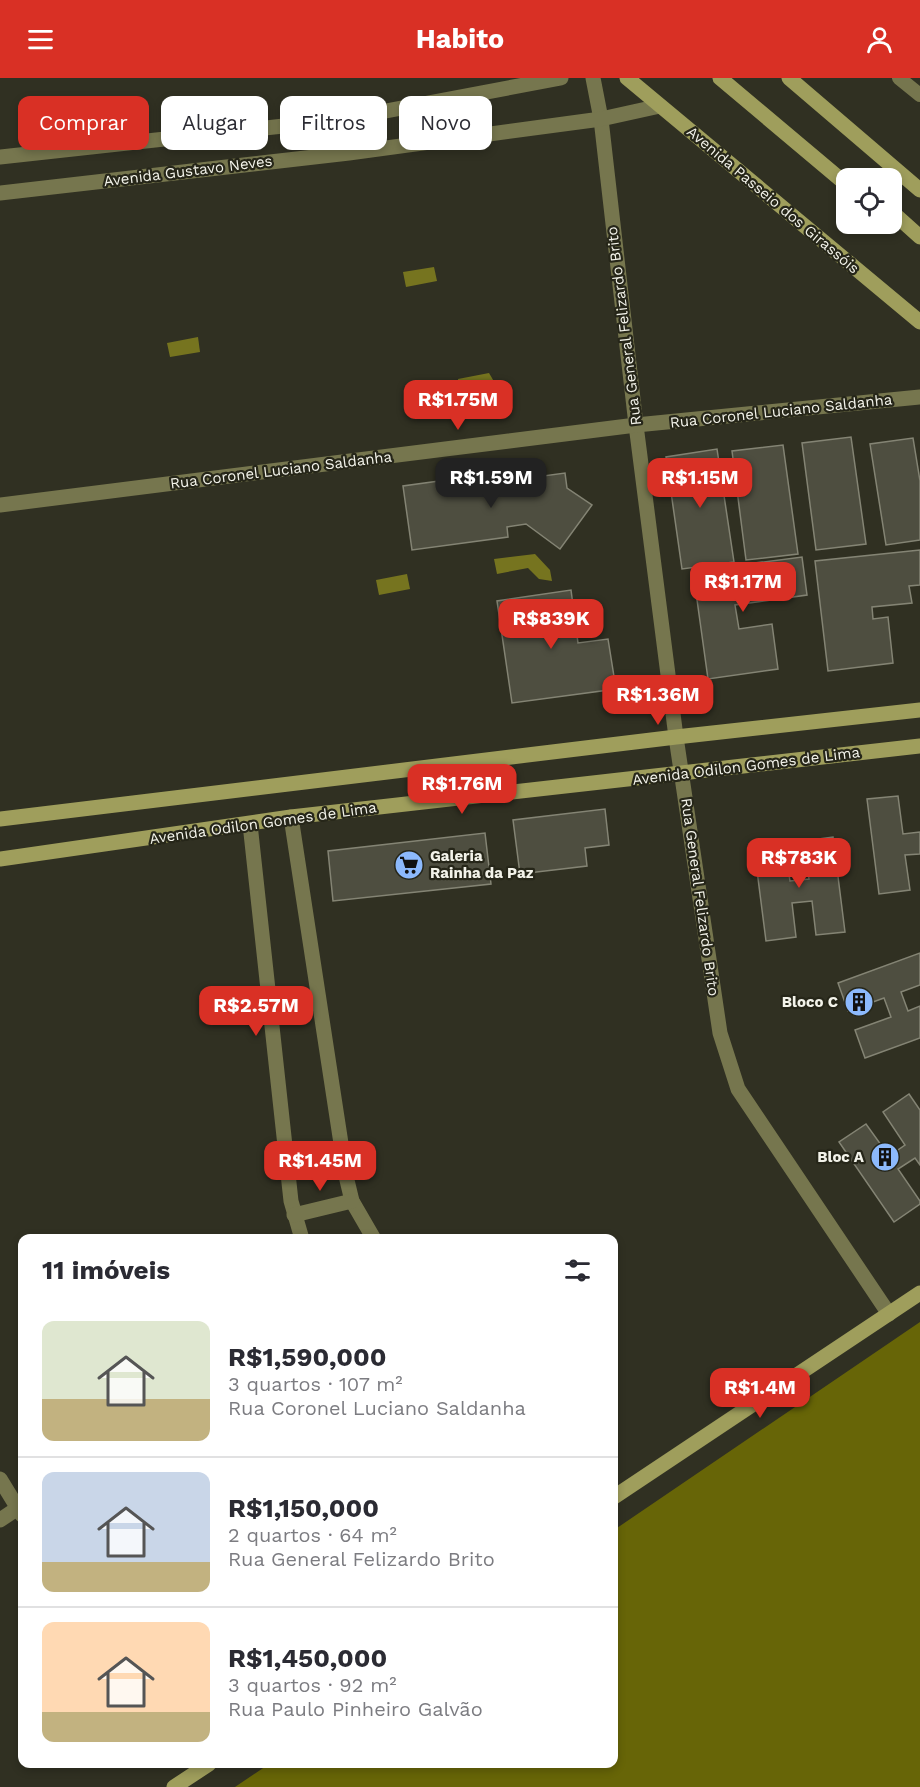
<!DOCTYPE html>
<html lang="pt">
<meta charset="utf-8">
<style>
body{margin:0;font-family:"Work Sans",sans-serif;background:#f7f7f7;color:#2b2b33;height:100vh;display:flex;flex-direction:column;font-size:22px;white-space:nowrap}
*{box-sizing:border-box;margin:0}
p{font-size:20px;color:#7c7c81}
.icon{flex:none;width:33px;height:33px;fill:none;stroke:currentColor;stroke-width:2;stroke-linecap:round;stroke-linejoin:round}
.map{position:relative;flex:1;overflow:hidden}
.drawer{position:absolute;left:18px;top:1156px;width:600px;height:534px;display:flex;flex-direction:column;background:#fff;border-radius:12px;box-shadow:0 3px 9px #0003}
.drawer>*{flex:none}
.hud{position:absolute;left:18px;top:18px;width:600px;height:54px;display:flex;gap:12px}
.tools{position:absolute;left:836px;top:90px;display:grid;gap:12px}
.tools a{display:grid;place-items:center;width:66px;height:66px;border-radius:12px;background:#fff;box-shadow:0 3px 9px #0003;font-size:30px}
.price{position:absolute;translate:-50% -51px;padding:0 14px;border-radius:12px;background:#d93025;color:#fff;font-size:20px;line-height:39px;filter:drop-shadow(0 2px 3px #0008)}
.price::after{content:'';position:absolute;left:50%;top:36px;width:18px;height:14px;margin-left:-9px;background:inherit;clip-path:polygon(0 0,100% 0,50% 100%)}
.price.selected{background:#222;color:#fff}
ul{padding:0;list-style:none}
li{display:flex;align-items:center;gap:18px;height:150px;padding:0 24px}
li+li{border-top:2px solid #e1e1e2}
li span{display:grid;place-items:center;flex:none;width:168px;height:120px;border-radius:12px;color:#555}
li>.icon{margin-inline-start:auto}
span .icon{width:72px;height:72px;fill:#fffc;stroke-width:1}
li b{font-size:26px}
h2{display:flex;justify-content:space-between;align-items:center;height:72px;padding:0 24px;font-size:26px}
.pill{padding:0 21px;border-radius:12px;background:#fff;box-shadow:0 3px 9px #0003;font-size:21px;line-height:54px}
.pill.selected{background:#d93025;color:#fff}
header{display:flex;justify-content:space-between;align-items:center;height:78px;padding:0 24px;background:#d93025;color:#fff;font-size:27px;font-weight:700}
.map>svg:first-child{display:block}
.forest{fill:#676507}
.water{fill:#76741f}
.building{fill:#4e4e40;stroke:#848474;stroke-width:1.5}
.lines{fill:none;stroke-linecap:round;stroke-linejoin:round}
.lane{stroke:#76764e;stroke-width:14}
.street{stroke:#76764e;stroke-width:15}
.secondary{stroke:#9f9e5c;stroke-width:15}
.labels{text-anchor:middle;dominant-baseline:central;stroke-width:4.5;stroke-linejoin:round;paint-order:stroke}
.street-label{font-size:15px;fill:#f3f3ea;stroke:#262619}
.poi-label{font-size:15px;font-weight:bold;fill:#f3f3ea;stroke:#262619;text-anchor:end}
</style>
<header><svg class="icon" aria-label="menu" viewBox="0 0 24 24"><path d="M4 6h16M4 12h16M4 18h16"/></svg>Habito<svg class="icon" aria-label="person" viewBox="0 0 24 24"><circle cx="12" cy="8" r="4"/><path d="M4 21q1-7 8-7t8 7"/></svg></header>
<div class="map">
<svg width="920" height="1709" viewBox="0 0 920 1709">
<rect width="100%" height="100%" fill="#303022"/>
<path class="forest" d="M 920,1244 L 920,1709 L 235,1709 L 269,1686 L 614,1686 L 614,1452 Z"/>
<g class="water">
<path d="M 434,189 L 437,203 L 406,209 L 403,194 Z"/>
<path d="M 198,259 L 200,274 L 170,279 L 167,265 Z"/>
<path d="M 489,295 L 506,324 L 460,315 L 458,301 Z"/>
<path d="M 535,476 L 550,492 L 552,503 L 539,501 L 528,490 L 497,496 L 494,481 Z"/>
<path d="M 407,496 L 410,511 L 379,517 L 376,502 Z"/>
</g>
<g class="building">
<path d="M 851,359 L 866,466 L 816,472 L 802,365 Z"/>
<path d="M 913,360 L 920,403 L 920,462 L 886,467 L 870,366 Z"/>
<path d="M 783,367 L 798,476 L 746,482 L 732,373 Z"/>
<path d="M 717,371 L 734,484 L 682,491 L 666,379 Z"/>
<path d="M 497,395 L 498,404 L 565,395 L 567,410 L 592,427 L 560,471 L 526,446 L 507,449 L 508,459 L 412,472 L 403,408 Z"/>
<path d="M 920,472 L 920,507 L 909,508 L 912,525 L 872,529 L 873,541 L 888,539 L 893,585 L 828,593 L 815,483 Z"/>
<path d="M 802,479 L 807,517 L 735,527 L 739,551 L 772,546 L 778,591 L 708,601 L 693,493 Z"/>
<path d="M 571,512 L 578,565 L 608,561 L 616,611 L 512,625 L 497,523 Z"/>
<path d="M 898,718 L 903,756 L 920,754 L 920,776 L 905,777 L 910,812 L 879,816 L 867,721 Z"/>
<path d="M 605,731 L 609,767 L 585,770 L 587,788 L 520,796 L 513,742 Z"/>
<path d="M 485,755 L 491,806 L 333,823 L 328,773 Z"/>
<path d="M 833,759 L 845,854 L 816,857 L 812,823 L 792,825 L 796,859 L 766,863 L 754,769 L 784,765 L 790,803 L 809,801 L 804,763 Z"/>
<path d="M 920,875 L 920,907 L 901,914 L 908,933 L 920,928 L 920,960 L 865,980 L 855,952 L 891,939 L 884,920 L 848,933 L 838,905 Z"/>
<path d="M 909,1016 L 920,1032 L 920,1087 L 915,1080 L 898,1091 L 920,1123 L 920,1126 L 894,1144 L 839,1064 L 866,1046 L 889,1078 L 905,1067 L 883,1034 Z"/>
</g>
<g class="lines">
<path class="lane" d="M 899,0 L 920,17"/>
<g class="street">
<path d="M 593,0 L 601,41 L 636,347 L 676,659 L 720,955 L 738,1011 L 889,1236"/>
<path d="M 0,79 L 338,42 L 561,0"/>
<path d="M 0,115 L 349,75 L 601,41 L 660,28"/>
<path d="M 0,427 L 636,347 L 920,319"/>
<path d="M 291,739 L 346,1098 L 352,1123 L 374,1161"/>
<path d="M 250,746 L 291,1123 L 302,1161"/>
<path d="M 294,1137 L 352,1123"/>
<path d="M 0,1401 L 22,1437"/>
<path d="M 0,1442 L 18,1430"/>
</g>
<g class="secondary">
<path d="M 627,0 L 920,244"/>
<path d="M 720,0 L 846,106"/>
<path d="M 789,0 L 920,112"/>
<path d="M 891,133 L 920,159"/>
<path d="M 0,741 L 676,659 L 920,632"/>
<path d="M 0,781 L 291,739 L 920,668"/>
<path d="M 614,1419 L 920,1215"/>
<path d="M 174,1709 L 209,1686"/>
</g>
</g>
<defs>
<g id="supermarket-disc" transform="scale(1.5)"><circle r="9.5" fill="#8cb9fc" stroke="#262619"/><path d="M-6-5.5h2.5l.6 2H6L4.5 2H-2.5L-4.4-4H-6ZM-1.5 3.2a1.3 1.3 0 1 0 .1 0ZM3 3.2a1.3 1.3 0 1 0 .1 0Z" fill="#111"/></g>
<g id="building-disc" transform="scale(1.5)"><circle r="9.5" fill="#8cb9fc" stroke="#262619"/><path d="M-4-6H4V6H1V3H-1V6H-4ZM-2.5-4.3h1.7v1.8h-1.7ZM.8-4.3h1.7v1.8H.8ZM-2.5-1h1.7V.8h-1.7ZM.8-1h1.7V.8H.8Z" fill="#111"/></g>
</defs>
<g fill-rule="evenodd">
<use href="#supermarket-disc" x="409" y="787"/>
<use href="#building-disc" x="859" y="924"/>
<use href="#building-disc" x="885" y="1079"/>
</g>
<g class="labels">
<g class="street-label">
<text transform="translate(188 93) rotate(-7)">Avenida Gustavo Neves</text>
<text transform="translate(773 122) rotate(40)">Avenida Passeio dos Girassóis</text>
<text transform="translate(624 248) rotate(-97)">Rua General Felizardo Brito</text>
<text transform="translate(781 333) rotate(-6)">Rua Coronel Luciano Saldanha</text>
<text transform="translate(281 392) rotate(-7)">Rua Coronel Luciano Saldanha</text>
<text transform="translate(746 688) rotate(-7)">Avenida Odilon Gomes de Lima</text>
<text transform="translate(263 745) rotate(-8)">Avenida Odilon Gomes de Lima</text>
<text transform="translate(700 819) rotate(82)">Rua General Felizardo Brito</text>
</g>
<g class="poi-label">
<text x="430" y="778" text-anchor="start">Galeria<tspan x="430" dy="17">Rainha da Paz</tspan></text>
<text x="838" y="924">Bloco C</text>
<text x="864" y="1079">Bloc A</text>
</g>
</g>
</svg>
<div class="tools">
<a><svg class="icon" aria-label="locate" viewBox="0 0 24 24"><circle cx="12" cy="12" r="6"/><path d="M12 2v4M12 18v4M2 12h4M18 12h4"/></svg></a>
</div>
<b class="price" style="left:458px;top:353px">R$1.75M</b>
<b class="price selected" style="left:491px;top:431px">R$1.59M</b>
<b class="price" style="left:700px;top:431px">R$1.15M</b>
<b class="price" style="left:743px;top:535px">R$1.17M</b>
<b class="price" style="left:551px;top:572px">R$839K</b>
<b class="price" style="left:658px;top:648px">R$1.36M</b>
<b class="price" style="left:462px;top:737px">R$1.76M</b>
<b class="price" style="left:799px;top:811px">R$783K</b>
<b class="price" style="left:256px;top:959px">R$2.57M</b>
<b class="price" style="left:320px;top:1114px">R$1.45M</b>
<b class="price" style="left:760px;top:1341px">R$1.4M</b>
<div class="hud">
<a class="pill selected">Comprar</a>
<a class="pill">Alugar</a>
<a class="pill">Filtros</a>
<a class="pill">Novo</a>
</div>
<section class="drawer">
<h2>11 imóveis<svg class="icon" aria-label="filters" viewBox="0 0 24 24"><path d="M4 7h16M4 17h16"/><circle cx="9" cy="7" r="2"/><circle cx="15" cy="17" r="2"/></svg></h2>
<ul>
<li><span style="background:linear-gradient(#dfe7d0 65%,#c2b280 0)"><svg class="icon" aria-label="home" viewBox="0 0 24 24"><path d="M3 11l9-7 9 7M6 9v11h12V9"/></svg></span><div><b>R$1,590,000</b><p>3 quartos · 107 m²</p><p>Rua Coronel Luciano Saldanha</p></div></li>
<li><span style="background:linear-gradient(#c9d6e8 75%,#c2b280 0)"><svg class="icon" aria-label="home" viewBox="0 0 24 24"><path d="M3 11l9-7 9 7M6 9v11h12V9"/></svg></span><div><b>R$1,150,000</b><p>2 quartos · 64 m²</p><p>Rua General Felizardo Brito</p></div></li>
<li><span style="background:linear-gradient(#ffd9b3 75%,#c2b280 0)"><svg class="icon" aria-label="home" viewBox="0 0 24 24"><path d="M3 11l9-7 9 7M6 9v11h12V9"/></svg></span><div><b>R$1,450,000</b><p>3 quartos · 92 m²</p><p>Rua Paulo Pinheiro Galvão</p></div></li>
</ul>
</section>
</div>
